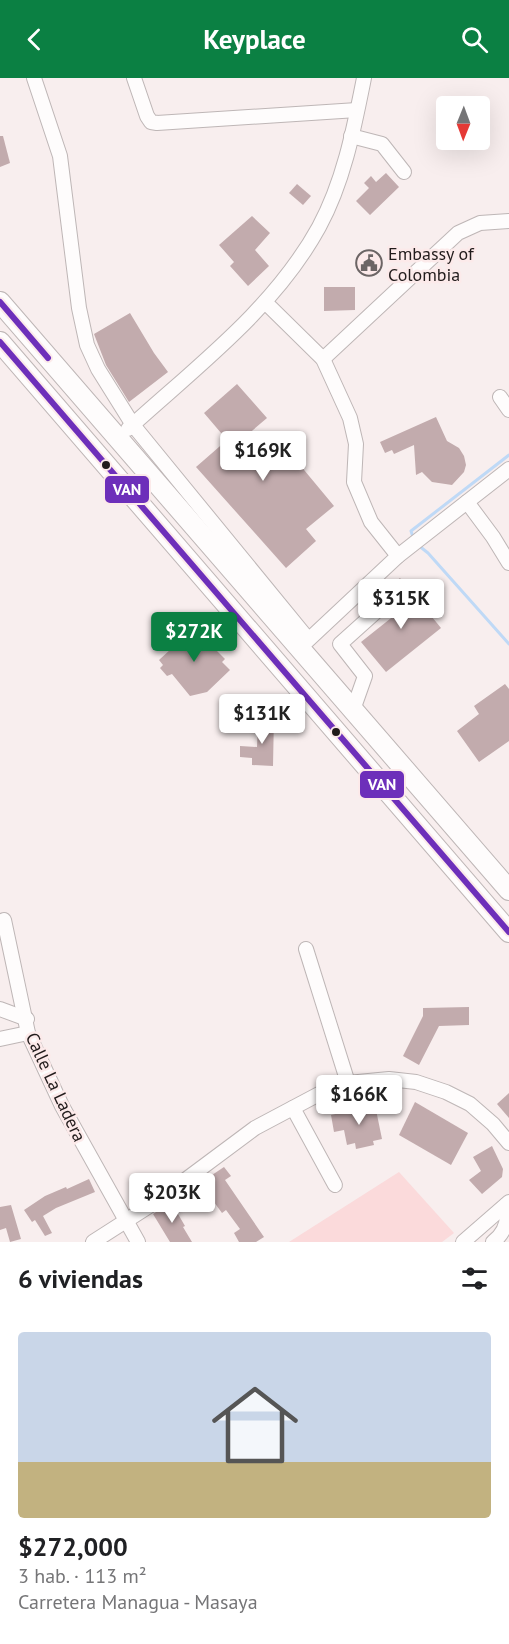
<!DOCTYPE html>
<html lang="es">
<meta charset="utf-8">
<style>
body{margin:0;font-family:"PT Sans",sans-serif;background:#f2f2f2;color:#202124;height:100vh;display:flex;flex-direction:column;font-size:22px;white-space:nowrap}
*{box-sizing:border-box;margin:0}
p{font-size:20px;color:#757577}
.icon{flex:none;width:33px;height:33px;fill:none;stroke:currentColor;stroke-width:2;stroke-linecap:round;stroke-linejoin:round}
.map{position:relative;height:1164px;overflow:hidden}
.details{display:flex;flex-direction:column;background:#fff;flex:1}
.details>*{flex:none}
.needle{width:39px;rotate:181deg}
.tools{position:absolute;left:436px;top:18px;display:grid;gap:12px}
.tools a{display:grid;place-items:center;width:54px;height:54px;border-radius:6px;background:#fff;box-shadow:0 6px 24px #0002;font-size:30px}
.price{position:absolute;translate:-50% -51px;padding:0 14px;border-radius:6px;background:#fff;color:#222;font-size:20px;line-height:39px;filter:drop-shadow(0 2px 3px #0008)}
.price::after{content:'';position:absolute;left:50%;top:36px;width:18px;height:14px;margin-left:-9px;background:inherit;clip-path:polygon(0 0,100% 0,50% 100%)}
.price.active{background:#0b8043;color:#fff}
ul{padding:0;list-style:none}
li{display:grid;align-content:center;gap:12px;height:318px;padding:0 18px}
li+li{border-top:2px solid #e0e0e0}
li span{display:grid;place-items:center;height:186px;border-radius:6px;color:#555}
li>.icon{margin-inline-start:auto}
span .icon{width:108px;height:108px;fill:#fffc;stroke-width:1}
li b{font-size:26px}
h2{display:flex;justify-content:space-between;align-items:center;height:72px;padding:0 18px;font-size:26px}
header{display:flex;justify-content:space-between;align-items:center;height:78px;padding:0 18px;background:#0b8043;color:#fff;font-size:27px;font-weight:700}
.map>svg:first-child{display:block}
.green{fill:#fbdadb}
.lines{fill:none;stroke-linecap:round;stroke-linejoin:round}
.stream{stroke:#bfd9f6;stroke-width:3}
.building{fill:#c2abad}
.minor-casing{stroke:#beb6b6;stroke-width:16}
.highway-casing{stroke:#beb6b6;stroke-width:22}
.minor{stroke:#fefcfc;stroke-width:14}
.highway{stroke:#fefcfc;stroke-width:20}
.bus-1-casing{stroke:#fceaea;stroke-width:10}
.bus-1{stroke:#6d2fba;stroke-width:6}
.bus-dot{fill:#211b1b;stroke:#fceaea;stroke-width:2}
.labels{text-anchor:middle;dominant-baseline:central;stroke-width:5;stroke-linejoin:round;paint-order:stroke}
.poi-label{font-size:18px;fill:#211b1b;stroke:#fceaea;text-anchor:start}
.street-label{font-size:18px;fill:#211b1b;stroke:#fceaea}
.line-badge{stroke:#fceaea;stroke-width:2}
.badge-label{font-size:16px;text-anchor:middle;font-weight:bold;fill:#fff}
</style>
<header><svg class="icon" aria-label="back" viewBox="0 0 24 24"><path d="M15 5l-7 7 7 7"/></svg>Keyplace<svg class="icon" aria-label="search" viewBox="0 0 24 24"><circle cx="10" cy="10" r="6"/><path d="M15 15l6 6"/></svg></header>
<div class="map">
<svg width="509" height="1164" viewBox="0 0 509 1164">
<rect width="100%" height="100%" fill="#f8eeee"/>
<path class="green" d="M 399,1094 L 454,1155 L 442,1164 L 289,1164 Z"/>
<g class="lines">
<g class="stream">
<path d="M 413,459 L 411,453 L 509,377"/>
<path d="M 418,467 L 428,475 L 509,566"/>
</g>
</g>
<g class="building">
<path d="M 0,58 L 3,58 L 10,85 L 0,89 Z"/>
<path d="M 386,95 L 399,109 L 370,137 L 356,123 L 369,110 L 364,105 L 371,98 L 376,104 Z"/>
<path d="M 297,106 L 311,118 L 303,127 L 289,115 Z"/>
<path d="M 252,138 L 270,155 L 255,172 L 269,188 L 248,208 L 230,188 L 234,184 L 219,167 Z"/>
<path d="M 324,209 L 355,209 L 355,232 L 324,233 Z"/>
<path d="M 130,235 L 154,275 L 168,294 L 129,324 L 106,287 L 94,256 Z"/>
<path d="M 237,306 L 267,340 L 233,369 L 250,389 L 280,363 L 334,428 L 306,451 L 316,463 L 286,490 L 196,389 L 227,362 L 204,335 Z"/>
<path d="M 436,339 L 447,363 L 459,370 L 464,378 L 466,387 L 464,394 L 452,407 L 432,404 L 422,394 L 416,397 L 414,367 L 394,376 L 392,372 L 385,375 L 380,364 Z"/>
<path d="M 400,500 L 441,550 L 386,594 L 361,564 L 405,529 L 390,508 Z"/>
<path d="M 188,547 L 197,558 L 201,557 L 225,581 L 222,584 L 230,592 L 207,614 L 190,618 L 172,596 L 167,598 L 160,590 L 163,587 L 159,582 L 171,571 L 169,569 L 175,563 L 173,560 Z"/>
<path d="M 505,606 L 509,611 L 509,663 L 479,684 L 457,653 L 479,636 L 474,628 Z"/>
<path d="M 274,638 L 273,688 L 252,687 L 252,680 L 240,679 L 240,668 L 257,669 L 258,642 Z"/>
<path d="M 469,929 L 469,947 L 439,948 L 419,987 L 403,978 L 423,938 L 423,930 Z"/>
<path d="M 509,1015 L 509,1040 L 497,1026 Z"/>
<path d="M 415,1024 L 468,1055 L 451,1087 L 399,1057 Z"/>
<path d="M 375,1027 L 382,1061 L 373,1063 L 374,1067 L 356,1071 L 355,1065 L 347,1067 L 344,1052 L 334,1054 L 331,1037 Z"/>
<path d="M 492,1068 L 503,1091 L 502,1099 L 482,1116 L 469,1102 L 481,1093 L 473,1079 Z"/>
<path d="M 224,1089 L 231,1098 L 225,1102 L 264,1159 L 256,1164 L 239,1164 L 234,1155 L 240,1151 L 226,1132 L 222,1135 L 200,1105 Z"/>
<path d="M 89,1101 L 95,1114 L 56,1130 L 43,1138 L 52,1155 L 45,1158 L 35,1142 L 32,1144 L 24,1132 L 45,1118 L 66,1109 L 67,1111 Z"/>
<path d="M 171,1124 L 185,1148 L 183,1149 L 192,1164 L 170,1164 L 153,1136 Z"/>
<path d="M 11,1127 L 21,1161 L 10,1164 L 6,1150 L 0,1152 L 0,1129 Z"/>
</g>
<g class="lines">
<g class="minor-casing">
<g id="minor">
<path d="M 34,0 L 60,78 L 79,230 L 87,267 L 98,291 L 133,347 L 308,561"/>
<path d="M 134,0 L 147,38 L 151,44 L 157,45 L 357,32"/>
<path d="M 351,58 L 382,66 L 404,94"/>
<path d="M 265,224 L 323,281 L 350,340 L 356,366 L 354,404 L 371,444 L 398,478"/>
<path d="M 323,281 L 458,155 L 480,145 L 509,143"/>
<path d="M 500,319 L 509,332"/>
<path d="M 128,351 C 196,289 274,231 319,149 C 344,103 354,50 364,0"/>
<path d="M 467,424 L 493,459 L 509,485"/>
<path d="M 303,567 L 398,478 L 509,391"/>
<path d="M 353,632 L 365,598 L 340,566 L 389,522 L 373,502"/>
<path d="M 4,842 L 28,955 L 62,1028 L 138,1164"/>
<path d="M 306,871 L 348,1005"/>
<path d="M 0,931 L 27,941"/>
<path d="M 0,961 L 28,955"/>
<path d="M 293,1030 L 335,1107"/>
<path d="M 93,1164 L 157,1123 L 255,1050 L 319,1016 L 348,1005 L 389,1001 L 416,1004 L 446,1014 L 470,1026 L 493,1046 L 509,1065"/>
<path d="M 463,1164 L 509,1124"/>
<path d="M 493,1164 C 505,1155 509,1141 506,1127"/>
</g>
</g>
<g class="highway-casing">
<g id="highway">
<path d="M 0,224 L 509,812"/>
<path d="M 0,264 L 509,854"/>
</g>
</g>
<use href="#minor" class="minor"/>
<use href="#highway" class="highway"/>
<g class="bus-1-casing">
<g id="bus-1">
<path d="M 0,224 L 48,280"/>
<path d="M 0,264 L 509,854"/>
</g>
</g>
<use href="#bus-1" class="bus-1"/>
</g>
<defs>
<g id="civic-ring" transform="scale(1.35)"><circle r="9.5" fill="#fceaea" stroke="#6c6565" stroke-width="1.5"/><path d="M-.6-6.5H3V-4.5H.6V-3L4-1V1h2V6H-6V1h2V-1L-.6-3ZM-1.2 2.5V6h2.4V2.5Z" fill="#6c6565"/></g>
</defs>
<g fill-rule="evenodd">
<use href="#civic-ring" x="369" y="185"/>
</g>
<g class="bus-dot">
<circle cx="106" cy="387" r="5"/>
<circle cx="336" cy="654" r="5"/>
</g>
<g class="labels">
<g class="poi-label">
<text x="388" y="175">Embassy of<tspan x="388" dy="21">Colombia</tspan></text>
</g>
<g class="street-label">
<text transform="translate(56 1009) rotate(65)">Calle La Ladera</text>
</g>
</g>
<g class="line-badge">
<rect x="104" y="397" width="46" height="29" rx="6" fill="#6d2fba"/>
<rect x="359" y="692" width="46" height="29" rx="6" fill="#6d2fba"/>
</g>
<g class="badge-label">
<text x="127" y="417">VAN</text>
<text x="382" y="712">VAN</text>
</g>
</svg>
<div class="tools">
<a><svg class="needle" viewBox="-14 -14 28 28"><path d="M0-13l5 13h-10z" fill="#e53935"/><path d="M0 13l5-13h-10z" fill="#757577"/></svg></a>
</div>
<b class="price" style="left:263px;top:404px">$169K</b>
<b class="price" style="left:401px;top:552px">$315K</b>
<b class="price active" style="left:194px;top:585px">$272K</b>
<b class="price" style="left:262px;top:667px">$131K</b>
<b class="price" style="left:359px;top:1048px">$166K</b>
<b class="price" style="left:172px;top:1146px">$203K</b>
</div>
<section class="details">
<h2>6 viviendas<svg class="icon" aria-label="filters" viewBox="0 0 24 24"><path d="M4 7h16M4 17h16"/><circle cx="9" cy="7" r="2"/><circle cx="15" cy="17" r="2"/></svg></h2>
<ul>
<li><span style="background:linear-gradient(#c9d6e8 70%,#c2b280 0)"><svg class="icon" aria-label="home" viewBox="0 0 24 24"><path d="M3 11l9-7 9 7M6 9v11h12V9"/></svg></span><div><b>$272,000</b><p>3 hab. · 113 m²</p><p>Carretera Managua - Masaya</p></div></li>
</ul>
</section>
